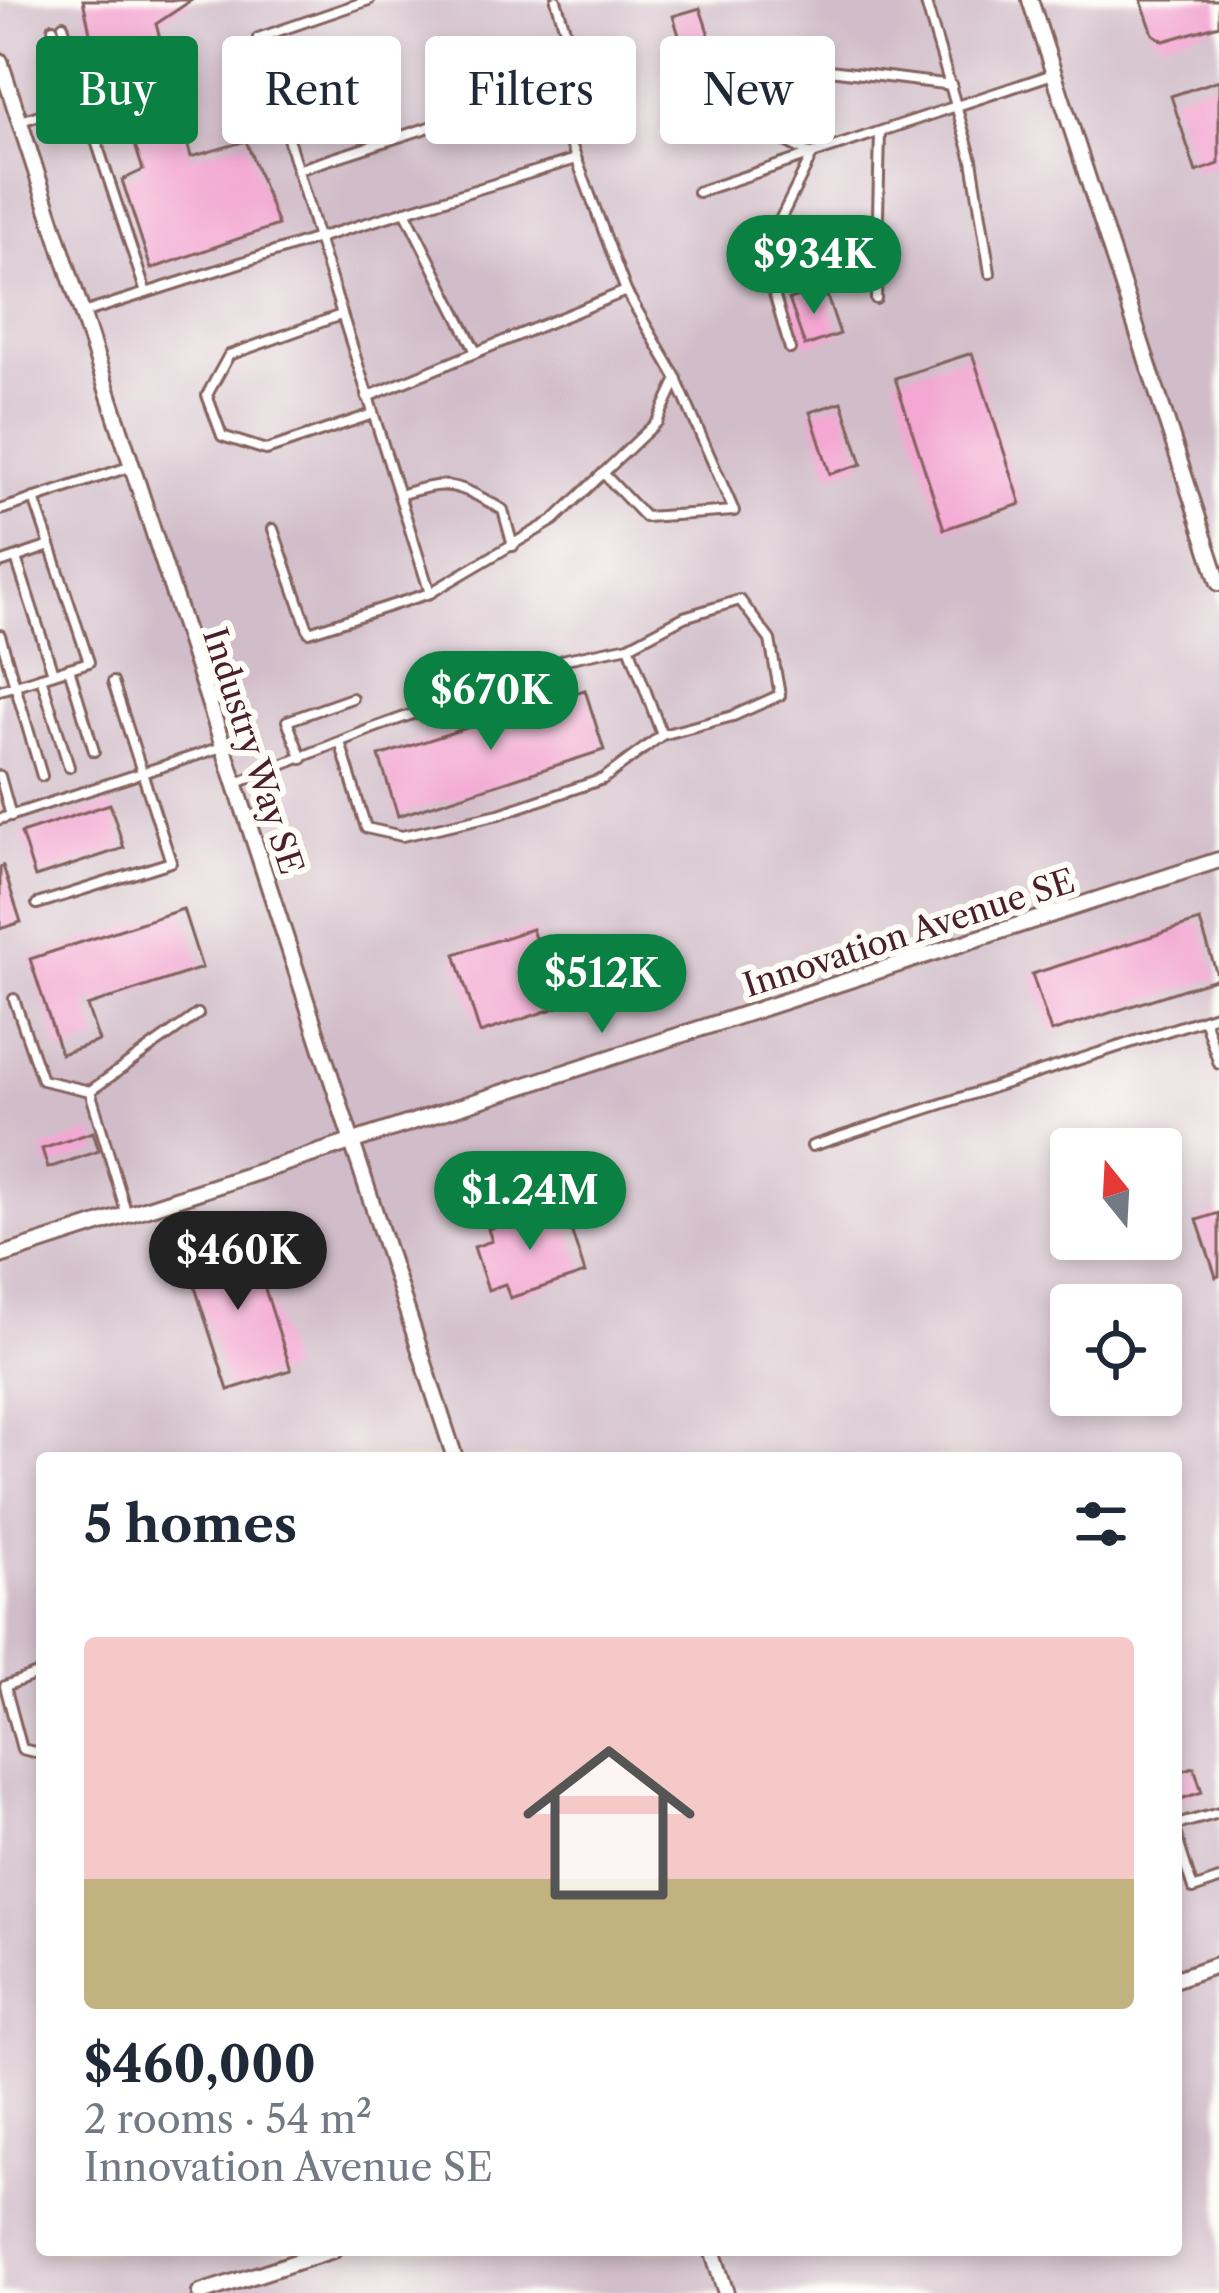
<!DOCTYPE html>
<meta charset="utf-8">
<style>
body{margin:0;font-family:"Libre Caslon Text",serif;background:#f2f2f3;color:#1f2937;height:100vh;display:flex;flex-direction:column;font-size:45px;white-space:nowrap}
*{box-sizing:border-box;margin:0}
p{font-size:39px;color:#747a83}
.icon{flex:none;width:66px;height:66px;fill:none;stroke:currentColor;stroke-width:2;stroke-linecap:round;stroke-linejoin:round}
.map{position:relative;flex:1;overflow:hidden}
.panel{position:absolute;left:36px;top:1452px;width:1146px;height:804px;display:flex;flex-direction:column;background:#fff;border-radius:12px;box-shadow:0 6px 18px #0003}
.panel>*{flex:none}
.banner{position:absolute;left:36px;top:36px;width:1149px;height:108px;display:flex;gap:24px}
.needle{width:78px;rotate:342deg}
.fabs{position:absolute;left:1050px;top:1128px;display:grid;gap:24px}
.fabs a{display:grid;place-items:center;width:132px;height:132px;border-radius:12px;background:#fff;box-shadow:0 6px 18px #0003;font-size:60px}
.price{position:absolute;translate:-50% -102px;padding:0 27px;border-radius:42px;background:#0b8043;color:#fff;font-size:39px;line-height:78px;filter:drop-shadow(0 3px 6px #0008)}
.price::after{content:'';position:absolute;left:50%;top:72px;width:36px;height:27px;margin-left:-18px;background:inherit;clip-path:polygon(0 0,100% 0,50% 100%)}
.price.selected{background:#222;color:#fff}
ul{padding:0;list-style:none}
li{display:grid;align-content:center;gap:24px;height:636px;padding:0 48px}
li+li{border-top:3px solid #e0e1e3}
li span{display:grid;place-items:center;height:372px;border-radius:12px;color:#555}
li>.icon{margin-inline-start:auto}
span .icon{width:216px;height:216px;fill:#fffc;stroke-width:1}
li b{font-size:51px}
h2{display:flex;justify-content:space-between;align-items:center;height:144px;padding:0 48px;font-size:51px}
.chip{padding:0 42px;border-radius:12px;background:#fff;box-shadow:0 6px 18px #0003;font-size:42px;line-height:108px}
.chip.selected{background:#0b8043;color:#fff}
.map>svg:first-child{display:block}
.industrial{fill:#d1bdc9;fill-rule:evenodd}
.building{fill:#f3a7d2}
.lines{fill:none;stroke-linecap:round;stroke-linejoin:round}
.service-casing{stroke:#84625f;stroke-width:14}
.minor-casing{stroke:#84625f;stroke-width:20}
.service{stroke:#fff;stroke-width:8}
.minor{stroke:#fff;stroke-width:14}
.labels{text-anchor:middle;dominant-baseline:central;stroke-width:12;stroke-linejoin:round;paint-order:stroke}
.street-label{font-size:33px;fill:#4a1f2b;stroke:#fdfcf7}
</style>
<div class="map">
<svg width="1219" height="2293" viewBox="0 0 1219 2293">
<rect width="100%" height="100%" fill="#fdfcf7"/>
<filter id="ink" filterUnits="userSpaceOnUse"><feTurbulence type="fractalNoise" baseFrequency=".00833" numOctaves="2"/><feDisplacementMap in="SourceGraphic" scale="24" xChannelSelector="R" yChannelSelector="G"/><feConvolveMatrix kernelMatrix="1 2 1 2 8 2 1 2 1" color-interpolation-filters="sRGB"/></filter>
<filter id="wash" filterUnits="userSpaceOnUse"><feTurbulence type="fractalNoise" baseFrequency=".004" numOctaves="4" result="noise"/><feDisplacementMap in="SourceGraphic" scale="48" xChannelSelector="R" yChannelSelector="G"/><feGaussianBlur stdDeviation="2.7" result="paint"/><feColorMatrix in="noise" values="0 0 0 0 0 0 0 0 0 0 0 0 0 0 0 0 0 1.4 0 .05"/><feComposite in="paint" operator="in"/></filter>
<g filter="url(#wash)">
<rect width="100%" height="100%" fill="#efdfbf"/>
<path class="industrial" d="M 0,0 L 1219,0 L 1219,2293 L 0,2293 ZM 1071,1149 L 1161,1149 L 1161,1239 L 1071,1239 ZM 1071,1305 L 1161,1305 L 1161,1395 L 1071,1395 ZM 42,1458 L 1176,1458 L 1176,2250 L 42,2250 Z"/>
<g id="blocks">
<g class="building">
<path d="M 83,0 L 192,0 L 156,24 L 191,157 L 246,141 L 278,225 L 151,269 L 122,180 L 143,170 L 106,54 L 93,46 Z"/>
<path d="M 1141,0 L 1219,0 L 1219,25 L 1164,41 L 1153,34 Z"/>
<path d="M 700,8 L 718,62 L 690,71 L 673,16 Z"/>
<path d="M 1219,80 L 1219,164 L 1196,172 L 1171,96 Z"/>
<path d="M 824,287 L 840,334 L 805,346 L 789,299 Z"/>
<path d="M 972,353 L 1021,504 L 944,529 L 895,378 Z"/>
<path d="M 842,402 L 862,464 L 830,474 L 810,412 Z"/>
<path d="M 585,690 L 604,750 L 398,816 L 379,756 Z"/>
<path d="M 110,804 L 124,848 L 35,877 L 21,833 Z"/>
<path d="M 3,866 L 21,922 L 0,929 L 0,867 Z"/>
<path d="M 183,909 L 202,968 L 87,1006 L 99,1041 L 61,1054 L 30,959 Z"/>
<path d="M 1200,921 L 1218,978 L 1051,1032 L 1032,974 Z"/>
<path d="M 532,929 L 541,957 L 561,951 L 577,1001 L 480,1033 L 455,954 Z"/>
<path d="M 93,1132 L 99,1151 L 48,1168 L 42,1149 Z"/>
<path d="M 563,1205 L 585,1273 L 510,1298 L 505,1284 L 488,1290 L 474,1247 L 492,1241 L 488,1229 Z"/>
<path d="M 1219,1213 L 1219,1276 L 1216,1277 L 1197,1220 Z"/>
<path d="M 248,1236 L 291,1370 L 228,1390 L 185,1256 Z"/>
<path d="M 1194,1767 L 1202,1792 L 1181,1799 L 1176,1773 Z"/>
</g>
</g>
</g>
<g filter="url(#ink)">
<use href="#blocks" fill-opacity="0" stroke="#84625f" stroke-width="3"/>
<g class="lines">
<g class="service-casing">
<g id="service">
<path d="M 925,0 L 972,160 L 990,273"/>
<path d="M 63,25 C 72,51 74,76 83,101"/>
<path d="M 53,28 L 66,71 L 75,77"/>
<path d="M 805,67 L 952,85"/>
<path d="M 550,88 L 626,291"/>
<path d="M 691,111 L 770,133 L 812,155 L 771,238 L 765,262 L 790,349"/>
<path d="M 21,121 L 83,101 L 146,293 L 83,313"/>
<path d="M 297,170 L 550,88 L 573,56 L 556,0"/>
<path d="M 698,192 L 1053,74"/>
<path d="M 405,211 L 476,352"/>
<path d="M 146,293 L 318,238 L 258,38 L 369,0"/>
<path d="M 876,299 L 880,133"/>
<path d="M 341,315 L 229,355 L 207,395 L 222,436 L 266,450 L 373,414"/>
<path d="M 367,397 L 626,291 L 677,379 L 657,422 L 554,520 L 430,593"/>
<path d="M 603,473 L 645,517 L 734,511 L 677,381"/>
<path d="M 399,495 C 450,479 456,483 503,510 L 513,546"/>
<path d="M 0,510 L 132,466"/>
<path d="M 273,529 L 309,632 L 430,593 L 318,238 L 576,159"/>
<path d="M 16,558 L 53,673"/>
<path d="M 0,563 L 50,546"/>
<path d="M 0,635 L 42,776"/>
<path d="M 629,646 L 662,735"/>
<path d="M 69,668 L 94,751"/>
<path d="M 41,677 L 69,767"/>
<path d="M 0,690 L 89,662 L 34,498"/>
<path d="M 302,759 L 287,721 L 352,698"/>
<path d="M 0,776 L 11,816"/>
<path d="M 237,783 L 371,729 L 566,659 L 629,646 L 684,617 L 740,600 L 770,640 L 780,695 L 733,716 L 662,735 L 603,779 L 499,814 L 402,836 L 366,828 L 340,742"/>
<path d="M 0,819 L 222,747"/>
<path d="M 37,904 L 171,862 L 113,682"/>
<path d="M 14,999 L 42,1080 L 90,1091 L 127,1215"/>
<path d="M 1204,1019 L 1219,1064"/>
<path d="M 90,1091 L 198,1014"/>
<path d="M 812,1146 L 1219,1014"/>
<path d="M 42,1672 L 5,1686 L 22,1749 L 34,1752 L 42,1749"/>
<path d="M 1176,1825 L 1219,1813"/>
<path d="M 1176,1835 L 1193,1889 L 1219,1880"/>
</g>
</g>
<g class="minor-casing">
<g id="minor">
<path d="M 1030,0 L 1219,583"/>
<path d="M 0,61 L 455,1458"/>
<path d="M 0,1256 L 1219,860"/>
<path d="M 1176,1979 L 1219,1964"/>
<path d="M 712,2250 L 726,2293"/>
<path d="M 200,2293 L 333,2250"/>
</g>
</g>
<use href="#service" class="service"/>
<use href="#minor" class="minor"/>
</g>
</g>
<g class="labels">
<g class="street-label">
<text transform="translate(253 751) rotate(72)">Industry Way SE</text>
<text transform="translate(909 933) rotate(-18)">Innovation Avenue SE</text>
</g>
</g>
</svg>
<div class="fabs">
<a><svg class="needle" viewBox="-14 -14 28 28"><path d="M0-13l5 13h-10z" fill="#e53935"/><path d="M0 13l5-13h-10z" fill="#747a83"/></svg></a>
<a><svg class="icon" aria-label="locate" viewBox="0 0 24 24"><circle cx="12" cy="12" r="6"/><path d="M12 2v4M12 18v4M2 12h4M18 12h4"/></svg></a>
</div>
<b class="price" style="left:814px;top:317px">$934K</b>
<b class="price" style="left:491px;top:753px">$670K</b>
<b class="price" style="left:602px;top:1036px">$512K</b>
<b class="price" style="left:530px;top:1253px">$1.24M</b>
<b class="price selected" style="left:238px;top:1313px">$460K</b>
<div class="banner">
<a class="chip selected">Buy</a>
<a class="chip">Rent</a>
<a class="chip">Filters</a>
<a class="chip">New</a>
</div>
<section class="panel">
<h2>5 homes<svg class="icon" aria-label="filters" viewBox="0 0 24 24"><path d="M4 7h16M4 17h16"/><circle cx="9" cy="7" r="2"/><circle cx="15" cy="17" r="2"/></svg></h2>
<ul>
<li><span style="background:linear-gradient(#f6c9c9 65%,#c2b280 0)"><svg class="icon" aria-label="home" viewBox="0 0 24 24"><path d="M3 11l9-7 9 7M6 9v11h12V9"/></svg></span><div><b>$460,000</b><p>2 rooms · 54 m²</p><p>Innovation Avenue SE</p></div></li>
</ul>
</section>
</div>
